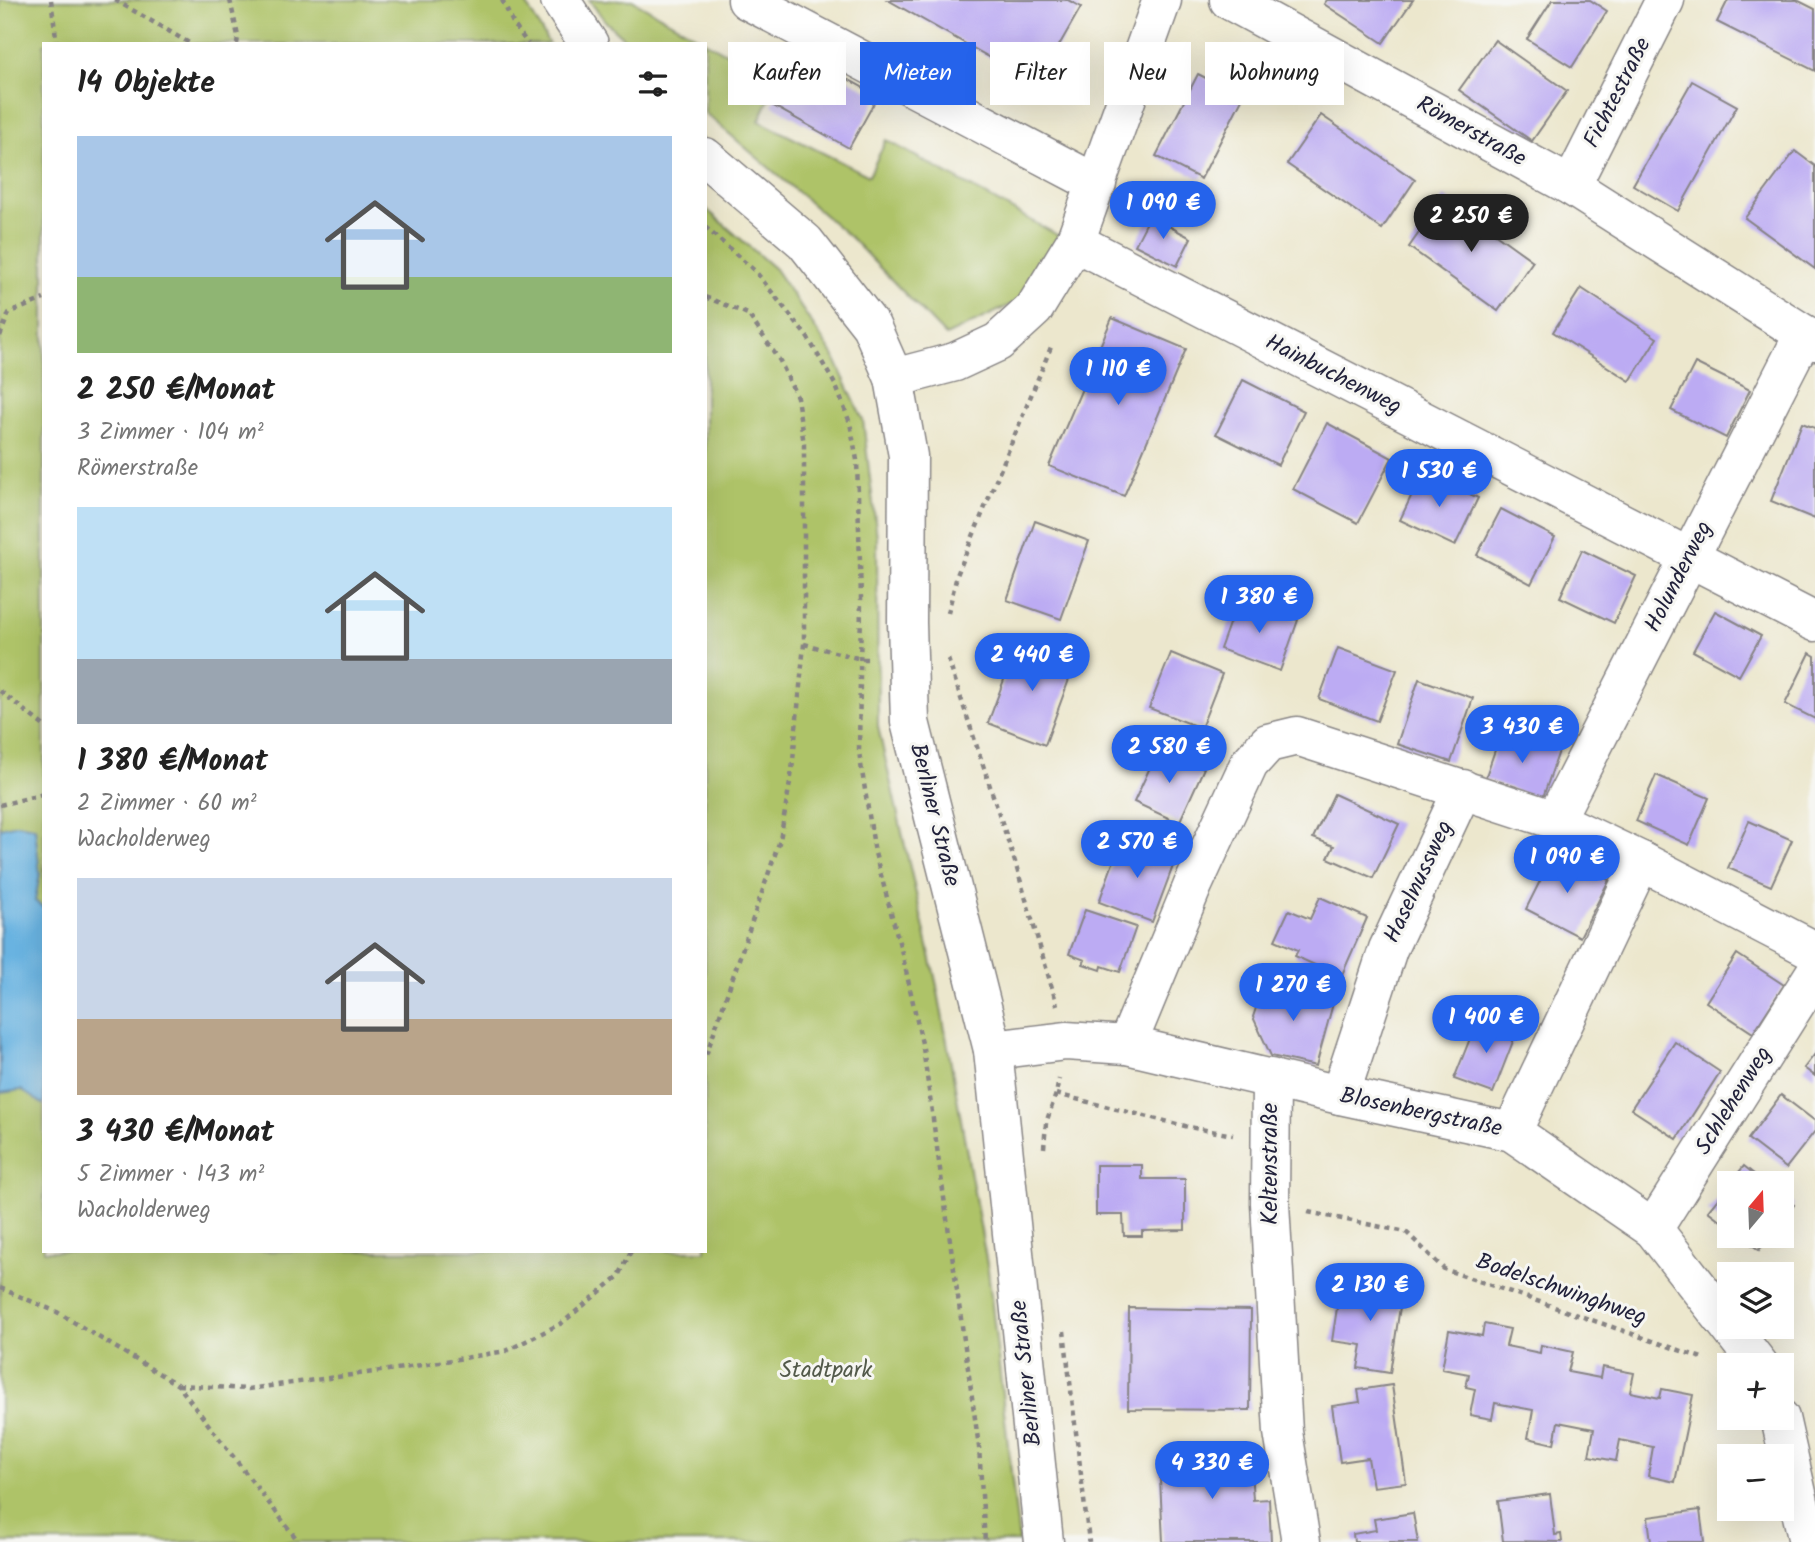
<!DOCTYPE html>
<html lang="de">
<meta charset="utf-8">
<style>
body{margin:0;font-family:Kalam,sans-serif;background:#f6f6f6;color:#222;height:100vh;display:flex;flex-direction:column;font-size:26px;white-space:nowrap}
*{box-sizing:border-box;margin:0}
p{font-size:23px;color:#767676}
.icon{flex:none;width:38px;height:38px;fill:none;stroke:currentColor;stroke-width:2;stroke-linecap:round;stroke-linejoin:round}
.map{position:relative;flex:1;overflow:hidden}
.side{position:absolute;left:42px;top:42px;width:665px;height:1211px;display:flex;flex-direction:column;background:#fff;border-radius:0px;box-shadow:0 7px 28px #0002}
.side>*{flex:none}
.top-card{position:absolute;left:728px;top:42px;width:665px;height:63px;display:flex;gap:14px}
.needle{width:46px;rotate:19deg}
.controls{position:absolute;left:1717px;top:1171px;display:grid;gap:14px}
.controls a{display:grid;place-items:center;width:77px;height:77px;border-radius:0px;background:#fff;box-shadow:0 7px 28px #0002;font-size:35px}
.price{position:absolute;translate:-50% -60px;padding:0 16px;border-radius:24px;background:#2563eb;color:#fff;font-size:23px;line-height:46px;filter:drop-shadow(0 2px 4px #0008)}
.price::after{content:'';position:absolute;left:50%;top:42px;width:21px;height:16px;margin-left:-10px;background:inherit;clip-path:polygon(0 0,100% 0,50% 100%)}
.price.active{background:#222;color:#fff}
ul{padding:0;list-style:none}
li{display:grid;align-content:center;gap:14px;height:371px;padding:0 35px}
li span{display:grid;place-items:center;height:217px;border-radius:0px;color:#555}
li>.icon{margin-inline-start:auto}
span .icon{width:126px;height:126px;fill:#fffc;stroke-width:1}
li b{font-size:30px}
h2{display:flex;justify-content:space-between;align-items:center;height:84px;padding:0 35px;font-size:30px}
.tag{padding:0 24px;border-radius:0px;background:#fff;box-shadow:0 7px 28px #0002;font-size:24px;line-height:63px}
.tag.active{background:#2563eb;color:#fff}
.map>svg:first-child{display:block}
.green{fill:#aec368;stroke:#687252;stroke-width:2}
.water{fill:#69b3e1;stroke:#466a8e;stroke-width:2}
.building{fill:#bcabf3}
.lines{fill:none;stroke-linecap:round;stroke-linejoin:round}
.minor-casing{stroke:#878484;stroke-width:41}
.major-casing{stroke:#878484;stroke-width:41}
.path{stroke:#878484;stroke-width:4.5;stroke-dasharray:5 5;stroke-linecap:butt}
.minor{stroke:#fff;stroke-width:38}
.major{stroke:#fff;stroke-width:38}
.labels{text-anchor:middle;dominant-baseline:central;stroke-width:6;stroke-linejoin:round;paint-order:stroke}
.street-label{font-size:23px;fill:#22223b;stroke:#f6f6f2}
.park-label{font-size:23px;fill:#535a4b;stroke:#f6f6f2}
</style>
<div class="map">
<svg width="1815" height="1542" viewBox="0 0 1815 1542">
<rect width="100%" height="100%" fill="#f6f6f2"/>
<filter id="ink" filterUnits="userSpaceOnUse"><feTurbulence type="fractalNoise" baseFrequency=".0143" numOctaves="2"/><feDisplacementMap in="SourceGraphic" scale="14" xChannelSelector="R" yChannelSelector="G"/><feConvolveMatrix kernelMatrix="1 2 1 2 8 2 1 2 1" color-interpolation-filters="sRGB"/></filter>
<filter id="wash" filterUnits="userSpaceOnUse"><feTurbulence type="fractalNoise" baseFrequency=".00686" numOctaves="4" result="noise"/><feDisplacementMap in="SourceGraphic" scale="28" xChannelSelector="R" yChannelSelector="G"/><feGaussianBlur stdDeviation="1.57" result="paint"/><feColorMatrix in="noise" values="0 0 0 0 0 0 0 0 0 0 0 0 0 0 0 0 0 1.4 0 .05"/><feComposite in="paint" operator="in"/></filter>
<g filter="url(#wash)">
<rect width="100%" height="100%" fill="#ece7cd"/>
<g class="green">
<path d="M 0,0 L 524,0 L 549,44 L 44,44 L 44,1251 L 705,1251 L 705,208 L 775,269 L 833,355 L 863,420 L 877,537 L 878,727 L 937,986 L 988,1270 L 1019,1542 L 0,1542 Z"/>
<path d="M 589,0 L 632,0 L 777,82 L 759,121 L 869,176 L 886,140 L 1061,237 L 1023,299 L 946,336 L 850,237 L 705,113 L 705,44 L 630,44 L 607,23 Z"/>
</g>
<path class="water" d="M 17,824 L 35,827 L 40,874 L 35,901 L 44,908 L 44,1105 L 21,1090 L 0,1093 L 0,828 Z"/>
<g id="blocks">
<g class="building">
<path d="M 888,0 L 1068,0 L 1081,7 L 1037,84 Z"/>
<path d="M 1327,0 L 1413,0 L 1383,43 L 1324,4 Z"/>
<path d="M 1552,0 L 1590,0 L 1607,11 L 1572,67 L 1527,39 Z"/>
<path d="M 1728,0 L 1797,0 L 1815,9 L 1815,71 L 1717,22 Z"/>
<path d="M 1495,40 L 1567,91 L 1532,141 L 1459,90 Z"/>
<path d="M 801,53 L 878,96 L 849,148 L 772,105 Z"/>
<path d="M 1198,74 L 1243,97 L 1201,179 L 1156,156 Z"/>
<path d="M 1692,81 L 1737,106 L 1678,211 L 1633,185 Z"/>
<path d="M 1321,115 L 1415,180 L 1382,229 L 1287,164 Z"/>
<path d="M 1795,151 L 1815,166 L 1815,269 L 1745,218 Z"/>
<path d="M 1444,197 L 1533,261 L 1498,311 L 1409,247 Z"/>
<path d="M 1150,216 L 1191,238 L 1177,266 L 1135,245 Z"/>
<path d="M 1581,288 L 1657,338 L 1630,381 L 1553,332 Z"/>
<path d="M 1112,318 L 1186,349 L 1124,496 L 1049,466 Z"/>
<path d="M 1695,363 L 1750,390 L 1726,438 L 1671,410 Z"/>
<path d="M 1243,380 L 1304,411 L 1278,465 L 1216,434 Z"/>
<path d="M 1327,423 L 1392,458 L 1358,523 L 1293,489 Z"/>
<path d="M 1802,423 L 1815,428 L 1815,519 L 1771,501 Z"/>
<path d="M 1423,471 L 1478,498 L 1455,546 L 1400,520 Z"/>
<path d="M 1501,509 L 1555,537 L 1531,584 L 1477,555 Z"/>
<path d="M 1035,521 L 1089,541 L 1061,619 L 1007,600 Z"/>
<path d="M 1582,550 L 1636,576 L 1614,623 L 1560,597 Z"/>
<path d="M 1238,599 L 1298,620 L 1280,671 L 1220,649 Z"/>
<path d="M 1715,611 L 1761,636 L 1739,676 L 1693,651 Z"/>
<path d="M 1018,642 L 1075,663 L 1045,745 L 988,723 Z"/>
<path d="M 1338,648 L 1397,670 L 1377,721 L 1319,699 Z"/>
<path d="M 1171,653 L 1222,674 L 1201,728 L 1149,708 Z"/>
<path d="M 1810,653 L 1815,656 L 1815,719 L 1785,704 Z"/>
<path d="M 1419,679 L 1473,698 L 1451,762 L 1397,744 Z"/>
<path d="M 1502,730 L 1559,751 L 1542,800 L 1485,779 Z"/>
<path d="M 1159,748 L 1204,768 L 1179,823 L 1134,802 Z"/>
<path d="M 1656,775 L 1709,798 L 1689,845 L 1636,821 Z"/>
<path d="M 1334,794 L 1399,824 L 1373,878 L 1328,858 L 1334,846 L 1313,838 Z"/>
<path d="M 1749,821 L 1792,840 L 1771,886 L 1728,868 Z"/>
<path d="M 1122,838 L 1176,858 L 1152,922 L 1099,902 Z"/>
<path d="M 1554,853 L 1609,880 L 1580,937 L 1526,909 Z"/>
<path d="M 1320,897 L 1367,918 L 1341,977 L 1295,956 L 1298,950 L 1275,940 L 1289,910 L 1310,919 Z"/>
<path d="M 1085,910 L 1136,927 L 1120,972 L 1102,966 L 1101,970 L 1083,964 L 1085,960 L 1069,954 Z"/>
<path d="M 1737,954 L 1784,985 L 1753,1033 L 1706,1002 Z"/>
<path d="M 1265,981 L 1334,1000 L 1316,1066 L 1271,1056 L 1253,1017 Z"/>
<path d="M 1479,1016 L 1517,1031 L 1493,1093 L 1454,1079 Z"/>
<path d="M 1675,1042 L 1720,1072 L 1677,1139 L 1631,1109 Z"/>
<path d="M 1815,1054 L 1815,1076 L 1804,1068 Z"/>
<path d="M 1781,1095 L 1815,1121 L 1815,1131 L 1786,1168 L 1748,1139 Z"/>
<path d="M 1096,1165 L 1142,1165 L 1142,1179 L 1185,1179 L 1185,1230 L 1142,1231 L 1142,1236 L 1124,1236 L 1123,1215 L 1096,1215 Z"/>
<path d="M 1744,1166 L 1765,1183 L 1730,1183 Z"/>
<path d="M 1729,1185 L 1729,1227 L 1708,1211 Z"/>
<path d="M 1782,1196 L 1794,1205 L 1782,1221 Z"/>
<path d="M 1740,1236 L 1770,1236 L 1759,1250 Z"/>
<path d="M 1371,1282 L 1403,1287 L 1390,1373 L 1358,1368 L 1362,1345 L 1332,1341 L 1340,1288 L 1369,1292 Z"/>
<path d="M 1129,1308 L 1251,1310 L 1250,1410 L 1128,1409 Z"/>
<path d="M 1484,1324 L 1510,1329 L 1506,1346 L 1540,1353 L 1541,1345 L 1573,1352 L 1568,1372 L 1600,1378 L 1602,1367 L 1634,1373 L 1630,1392 L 1660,1398 L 1662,1389 L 1693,1395 L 1675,1482 L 1648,1476 L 1653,1447 L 1620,1440 L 1616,1461 L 1589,1456 L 1594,1429 L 1558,1422 L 1554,1444 L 1528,1438 L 1533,1410 L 1495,1403 L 1492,1419 L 1470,1415 L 1475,1389 L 1466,1387 L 1469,1374 L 1442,1369 L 1449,1330 L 1482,1336 Z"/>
<path d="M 1392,1385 L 1406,1483 L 1373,1487 L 1368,1458 L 1340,1462 L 1332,1406 L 1360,1402 L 1358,1390 Z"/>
<path d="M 1250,1454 L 1253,1500 L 1269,1499 L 1271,1542 L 1163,1542 L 1159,1458 Z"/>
<path d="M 1550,1494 L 1555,1535 L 1561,1534 L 1562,1542 L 1503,1541 L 1498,1501 Z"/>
<path d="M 1700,1510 L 1704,1542 L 1651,1542 L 1648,1517 Z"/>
<path d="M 1413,1513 L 1418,1542 L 1354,1542 L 1353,1534 L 1376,1530 L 1374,1519 Z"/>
</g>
</g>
</g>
<g filter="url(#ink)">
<use href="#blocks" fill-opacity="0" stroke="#878484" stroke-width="2"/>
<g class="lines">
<g class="minor-casing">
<g id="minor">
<path d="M 747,0 L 1097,184"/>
<path d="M 1229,0 L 1571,186 L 1815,341"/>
<path d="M 1571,186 L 1665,0"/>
<path d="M 1075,242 L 1815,622"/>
<path d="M 894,378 L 955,362 L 998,342 L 1034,309 L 1075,242 L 1162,0"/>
<path d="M 1555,820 L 1804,334"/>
<path d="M 1127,1045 L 1193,885 L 1249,764 L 1268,743 L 1297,736 L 1555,820 L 1641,861 L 1815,951"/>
<path d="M 993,1050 L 1066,1041 L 1127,1045 L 1340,1095 L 1512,1132 L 1653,1229 L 1759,1365"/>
<path d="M 1271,1078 L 1270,1203 L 1283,1432 L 1301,1542"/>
<path d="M 1340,1095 L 1388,949 L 1463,789"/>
<path d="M 1512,1132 L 1641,861"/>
<path d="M 1653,1229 L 1815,973"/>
<path d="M 1780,1418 L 1808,1542"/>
</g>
</g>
<g class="major-casing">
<g id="major">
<path d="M 560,0 L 589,44"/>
<path d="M 705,157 L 805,242 L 871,326 L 894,378 L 908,456 L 907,623 L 910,722 L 993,1050 L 1044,1542"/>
</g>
</g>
<g class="path">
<path d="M 51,0 L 57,44"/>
<path d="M 115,0 L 191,44"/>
<path d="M 230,0 L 238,36 L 237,44"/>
<path d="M 502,0 L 514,25 L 528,44"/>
<path d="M 705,227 L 756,272 L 808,338 L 836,386 L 850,423 L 857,460 L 861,599 L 859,752 L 875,853 L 903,957 L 923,1048 L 979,1447 L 985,1542"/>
<path d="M 705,297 L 748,314 L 780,361 L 797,397 L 804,444 L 804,644 L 792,771 L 780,840 L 705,1058"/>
<path d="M 0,336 L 9,313 L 44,299"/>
<path d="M 948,613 L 957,575 L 1051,347"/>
<path d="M 804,644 L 861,659 L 871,659"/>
<path d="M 948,659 L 1015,862 L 1057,1005"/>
<path d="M 0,691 L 44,726"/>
<path d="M 0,805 L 44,794"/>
<path d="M 1056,1094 L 1189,1127 L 1233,1135"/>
<path d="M 1044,1148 L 1046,1123 L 1056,1094 L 1059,1079"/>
<path d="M 1308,1212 L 1406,1232 L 1444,1269 L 1705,1359"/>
<path d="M 0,1288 L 57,1312 L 178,1385 L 299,1542"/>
<path d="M 1064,1331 L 1089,1542"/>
<path d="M 178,1385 L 248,1389 L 403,1368 L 506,1351 L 562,1323 L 619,1276 L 631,1251"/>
</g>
<use href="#minor" class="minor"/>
<use href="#major" class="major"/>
</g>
</g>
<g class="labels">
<g class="street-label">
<text transform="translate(1618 93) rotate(-63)">Fichtestraße</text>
<text transform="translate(1471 132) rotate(29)">Römerstraße</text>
<text transform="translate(1333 375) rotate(27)">Hainbuchenweg</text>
<text transform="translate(1679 577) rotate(-63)">Holunderweg</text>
<text transform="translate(934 815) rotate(76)">Berliner Straße</text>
<text transform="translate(1419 882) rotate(-65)">Haselnussweg</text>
<text transform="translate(1734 1101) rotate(-58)">Schlehenweg</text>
<text transform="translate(1421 1113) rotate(12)">Blosenbergstraße</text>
<text transform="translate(1271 1164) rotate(-90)">Keltenstraße</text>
<text transform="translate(1561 1290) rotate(19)">Bodelschwinghweg</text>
<text transform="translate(1027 1373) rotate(-96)">Berliner Straße</text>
</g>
<g class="park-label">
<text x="826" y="1371">Stadtpark</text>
</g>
</g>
</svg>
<div class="controls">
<a><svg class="needle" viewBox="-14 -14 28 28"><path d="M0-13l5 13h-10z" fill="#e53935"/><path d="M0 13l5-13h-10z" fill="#767676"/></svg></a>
<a><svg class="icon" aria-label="layers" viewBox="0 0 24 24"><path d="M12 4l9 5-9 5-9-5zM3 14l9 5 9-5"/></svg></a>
<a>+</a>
<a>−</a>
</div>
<b class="price" style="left:1163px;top:241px">1 090 €</b>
<b class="price active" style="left:1471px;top:254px">2 250 €</b>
<b class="price" style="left:1118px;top:407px">1 110 €</b>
<b class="price" style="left:1439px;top:509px">1 530 €</b>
<b class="price" style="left:1259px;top:635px">1 380 €</b>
<b class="price" style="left:1032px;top:693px">2 440 €</b>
<b class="price" style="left:1522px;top:765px">3 430 €</b>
<b class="price" style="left:1169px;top:785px">2 580 €</b>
<b class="price" style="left:1137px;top:880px">2 570 €</b>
<b class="price" style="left:1567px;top:895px">1 090 €</b>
<b class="price" style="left:1293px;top:1023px">1 270 €</b>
<b class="price" style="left:1486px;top:1055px">1 400 €</b>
<b class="price" style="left:1370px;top:1323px">2 130 €</b>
<b class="price" style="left:1212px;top:1501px">4 330 €</b>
<div class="top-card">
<a class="tag">Kaufen</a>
<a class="tag active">Mieten</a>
<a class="tag">Filter</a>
<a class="tag">Neu</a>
<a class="tag">Wohnung</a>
</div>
<section class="side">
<h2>14 Objekte<svg class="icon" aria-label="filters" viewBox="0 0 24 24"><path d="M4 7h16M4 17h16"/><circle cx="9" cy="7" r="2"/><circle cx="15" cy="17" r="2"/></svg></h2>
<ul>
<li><span style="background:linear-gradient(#a9c7e8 65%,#8fb573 0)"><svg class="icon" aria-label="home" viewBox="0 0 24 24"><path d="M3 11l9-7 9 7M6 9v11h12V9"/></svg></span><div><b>2 250 €/Monat</b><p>3 Zimmer · 104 m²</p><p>Römerstraße</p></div></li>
<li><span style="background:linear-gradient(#bfe0f5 70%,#9aa5b1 0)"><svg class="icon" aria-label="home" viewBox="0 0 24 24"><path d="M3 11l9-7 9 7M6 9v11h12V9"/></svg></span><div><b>1 380 €/Monat</b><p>2 Zimmer · 60 m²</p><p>Wacholderweg</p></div></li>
<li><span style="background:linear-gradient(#c9d6e8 65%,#b9a48a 0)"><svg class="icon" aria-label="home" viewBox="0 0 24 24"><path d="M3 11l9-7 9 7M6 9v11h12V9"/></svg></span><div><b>3 430 €/Monat</b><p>5 Zimmer · 143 m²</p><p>Wacholderweg</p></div></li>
</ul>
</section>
</div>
